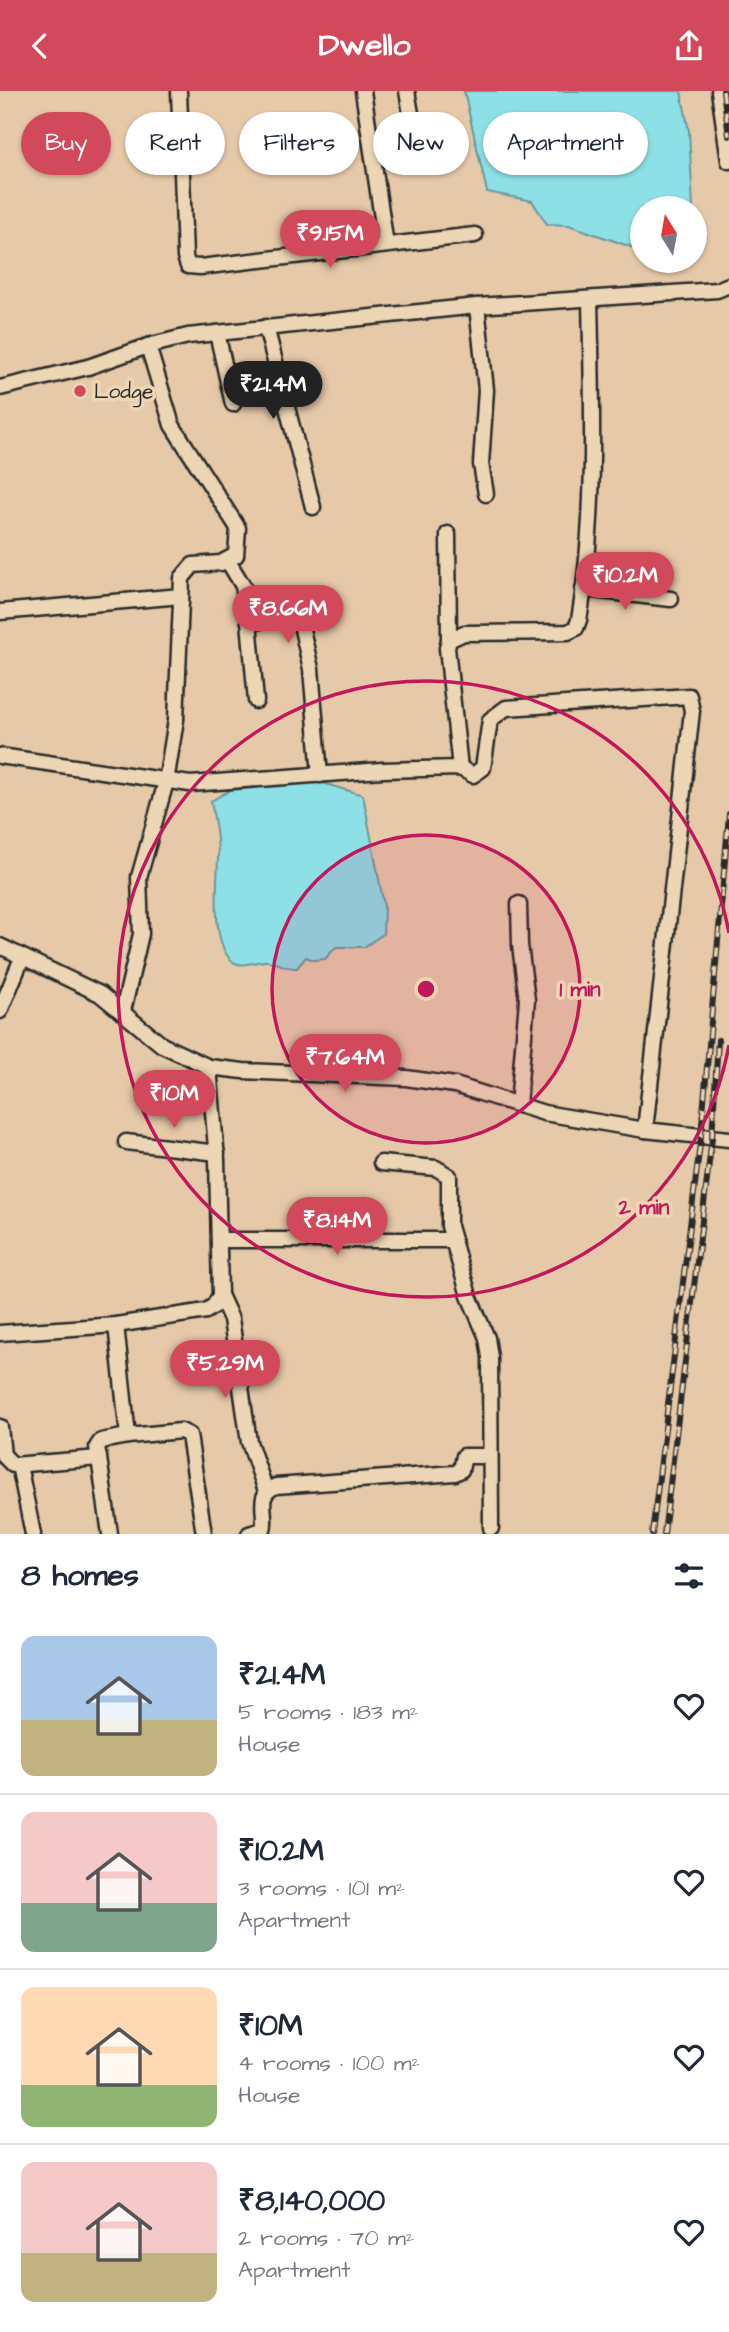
<!DOCTYPE html>
<meta charset="utf-8">
<style>
body{margin:0;font-family:"Architects Daughter",sans-serif;background:#f2f2f3;color:#1f2937;height:100vh;display:flex;flex-direction:column;font-size:26px;white-space:nowrap}
*{box-sizing:border-box;margin:0}
p{font-size:23px;color:#747a83}
.icon{flex:none;width:38px;height:38px;fill:none;stroke:currentColor;stroke-width:2;stroke-linecap:round;stroke-linejoin:round}
.map{position:relative;height:1443px;overflow:hidden}
.side{display:flex;flex-direction:column;background:#fff;flex:1}
.side>*{flex:none}
.hud{position:absolute;left:21px;top:21px;width:688px;height:63px;display:flex;gap:14px}
.needle{width:46px;rotate:349deg}
.fabs{position:absolute;left:630px;top:105px;display:grid;gap:14px}
.fabs a{display:grid;place-items:center;width:77px;height:77px;border-radius:50%;background:#fff;box-shadow:0 2px 5px #0004;font-size:35px}
.price{position:absolute;translate:-50% -60px;padding:0 16px;border-radius:24px;background:#d1495b;color:#fff;font-size:23px;line-height:46px;filter:drop-shadow(0 2px 4px #0008)}
.price::after{content:'';position:absolute;left:50%;top:42px;width:21px;height:16px;margin-left:-10px;background:inherit;clip-path:polygon(0 0,100% 0,50% 100%)}
.price.selected{background:#222;color:#fff}
ul{padding:0;list-style:none}
li{display:flex;align-items:center;gap:21px;height:175px;padding:0 21px}
li+li{border-top:2px solid #e0e1e3}
li span{display:grid;place-items:center;flex:none;width:196px;height:140px;border-radius:14px;color:#555}
li>.icon{margin-inline-start:auto}
span .icon{width:84px;height:84px;fill:#fffc;stroke-width:1}
li b{font-size:30px}
h2{display:flex;justify-content:space-between;align-items:center;height:84px;padding:0 21px;font-size:30px}
.pill{padding:0 24px;border-radius:32px;background:#fff;box-shadow:0 2px 5px #0004;font-size:24px;line-height:63px}
.pill.selected{background:#d1495b;color:#fff}
header{display:flex;justify-content:space-between;align-items:center;height:91px;padding:0 21px;background:#d1495b;color:#fff;font-size:32px;font-weight:700}
.map>svg:first-child{display:block}
.water{fill:#8ee0e7;stroke:#66989c;stroke-width:2}
.lines{fill:none;stroke-linecap:round;stroke-linejoin:round}
.minor-casing{stroke:#2b2b2b;stroke-width:19}
.minor{stroke:#edd6b5;stroke-width:14}
.rail-casing{stroke:#2b2b2b;stroke-width:6}
.rail{stroke:#edd6b5;stroke-width:3.5;stroke-dasharray:10;stroke-linecap:butt}
.ring{fill:none;stroke:#c2185b;stroke-width:3.5}
.poi-dot{fill:#d1495b;stroke:#edd6b5;stroke-width:2.5}
.labels{text-anchor:middle;dominant-baseline:central;stroke-width:7;stroke-linejoin:round;paint-order:stroke}
.poi-label{font-size:21px;fill:#2b2b2b;stroke:#edd6b5;text-anchor:start}
.centre{fill:#c2185b;stroke:#edd6b5;stroke-width:3.5}
.ring-label{font-size:21px;text-anchor:middle;font-weight:bold;fill:#c2185b;stroke:#edd6b5;stroke-width:7;stroke-linejoin:round;paint-order:stroke}
</style>
<header><svg class="icon" aria-label="back" viewBox="0 0 24 24"><path d="M15 5l-7 7 7 7"/></svg>Dwello<svg class="icon" aria-label="share" viewBox="0 0 24 24"><path d="M12 15V3M7 8l5-5 5 5M5 13v7h14v-7"/></svg></header>
<div class="map">
<svg width="729" height="1443" viewBox="0 0 729 1443">
<rect width="100%" height="100%" fill="#e6c9a8"/>
<filter id="ink" filterUnits="userSpaceOnUse"><feTurbulence type="fractalNoise" baseFrequency=".0143" numOctaves="2"/><feDisplacementMap in="SourceGraphic" scale="14" xChannelSelector="R" yChannelSelector="G"/><feConvolveMatrix kernelMatrix="1 2 1 2 8 2 1 2 1" color-interpolation-filters="sRGB"/></filter>
<g filter="url(#ink)">
<g class="water">
<path d="M 464,0 L 681,0 L 689,40 L 693,117 L 642,117 L 640,159 L 569,134 L 547,133 L 532,110 L 487,101 Z"/>
<path d="M 282,690 L 319,691 L 363,704 L 384,815 L 383,843 L 364,856 L 336,856 L 325,868 L 314,869 L 306,866 L 297,877 C 285,878 279,871 267,870 C 255,869 241,879 231,869 C 210,848 218,790 218,764 C 218,746 214,727 211,710 L 234,697 Z"/>
</g>
<g class="lines">
<g class="minor-casing">
<g id="minor">
<path d="M 179,0 L 185,166 L 188,175 L 200,176 L 475,144"/>
<path d="M 363,0 L 386,154"/>
<path d="M 719,0 L 729,70"/>
<path d="M 371,50 L 410,43 L 413,34 L 407,0"/>
<path d="M 477,215 L 486,299 L 481,373 L 486,403"/>
<path d="M 266,236 L 313,416"/>
<path d="M 217,242 L 233,313"/>
<path d="M 0,297 L 88,276 L 148,255 L 188,245 L 477,215 L 717,199 L 729,194"/>
<path d="M 448,443 L 449,549"/>
<path d="M 228,470 L 243,495 L 249,530 L 257,531 L 288,521 L 299,525 L 311,578 L 320,684"/>
<path d="M 583,498 L 671,508"/>
<path d="M 0,521 L 181,505"/>
<path d="M 249,530 L 256,610"/>
<path d="M 0,665 L 190,693 L 382,679 L 460,677 L 473,684 L 483,677 L 490,629 L 506,617 L 689,605 L 692,620 L 645,1039"/>
<path d="M 460,677 L 447,557 L 449,549 L 464,542 L 568,541 L 576,537 L 579,529 C 597,424 592,313 590,208"/>
<path d="M 0,855 L 100,903 L 162,954 L 209,976 L 243,980 L 406,987 L 455,994 L 544,1022 L 645,1039 L 729,1048"/>
<path d="M 0,920 L 22,867"/>
<path d="M 123,920 L 141,843 L 139,786 L 166,691 L 176,629 L 182,487 L 193,474 L 221,472 L 236,464 L 238,437 L 172,334 L 148,255"/>
<path d="M 518,1014 L 527,909 L 520,854 L 519,813"/>
<path d="M 126,1051 L 217,1062"/>
<path d="M 381,1072 L 436,1077 L 449,1085 L 449,1135 L 469,1205 L 487,1247 L 490,1266 L 491,1437"/>
<path d="M 219,1149 L 453,1149"/>
<path d="M 220,1204 L 231,1228 L 249,1351 L 266,1400"/>
<path d="M 116,1234 L 128,1345 L 181,1340 L 189,1344 L 204,1443"/>
<path d="M 0,1242 L 116,1234 L 206,1220 L 214,1215 L 220,1204 L 217,1068 L 209,976"/>
<path d="M 0,1336 L 3,1364 L 13,1374 L 99,1367 L 110,1443"/>
<path d="M 99,1367 L 97,1356 L 101,1350 L 128,1345"/>
<path d="M 19,1374 L 33,1443"/>
<path d="M 249,1443 L 263,1439 C 268,1422 254,1404 276,1395 L 455,1382 L 461,1379 L 464,1365 L 490,1365"/>
</g>
</g>
<use href="#minor" class="minor"/>
<g class="rail-casing">
<g id="rail">
<path d="M 723,0 L 729,45"/>
<path d="M 652,1443 L 701,1045 L 729,723"/>
<path d="M 664,1443 L 712,1047 L 718,949"/>
</g>
</g>
<use href="#rail" class="rail"/>
</g>
</g>
<circle cx="426" cy="898" r="154" fill="#c2185b" fill-opacity=".12"/>
<g class="ring">
<circle cx="426" cy="898" r="154"/>
<path d="M729 954A308 308 0 1 1 729 842"/>
</g>
<circle class="poi-dot" cx="80" cy="300" r="7"/>
<g class="labels">
<g class="poi-label">
<text x="94" y="300">Lodge</text>
</g>
</g>
<circle cx="426" cy="898" r="10" class="centre"/>
<g class="ring-label">
<text x="580" y="905">1 min</text>
<text x="644" y="1123">2 min</text>
</g>
</svg>
<div class="fabs">
<a><svg class="needle" viewBox="-14 -14 28 28"><path d="M0-13l5 13h-10z" fill="#e53935"/><path d="M0 13l5-13h-10z" fill="#747a83"/></svg></a>
</div>
<b class="price" style="left:330px;top:179px">₹9.15M</b>
<b class="price selected" style="left:273px;top:330px">₹21.4M</b>
<b class="price" style="left:625px;top:521px">₹10.2M</b>
<b class="price" style="left:288px;top:554px">₹8.66M</b>
<b class="price" style="left:345px;top:1003px">₹7.64M</b>
<b class="price" style="left:174px;top:1039px">₹10M</b>
<b class="price" style="left:337px;top:1166px">₹8.14M</b>
<b class="price" style="left:225px;top:1309px">₹5.29M</b>
<div class="hud">
<a class="pill selected">Buy</a>
<a class="pill">Rent</a>
<a class="pill">Filters</a>
<a class="pill">New</a>
<a class="pill">Apartment</a>
</div>
</div>
<section class="side">
<h2>8 homes<svg class="icon" aria-label="filters" viewBox="0 0 24 24"><path d="M4 7h16M4 17h16"/><circle cx="9" cy="7" r="2"/><circle cx="15" cy="17" r="2"/></svg></h2>
<ul>
<li><span style="background:linear-gradient(#a9c7e8 60%,#c2b280 0)"><svg class="icon" aria-label="home" viewBox="0 0 24 24"><path d="M3 11l9-7 9 7M6 9v11h12V9"/></svg></span><div><b>₹21.4M</b><p>5 rooms · 183 m²</p><p>House</p></div><svg class="icon" aria-label="heart" viewBox="0 0 24 24"><path d="M12 20l-8-8c-3-5 5-10 8-4 3-6 11-1 8 4z"/></svg></li>
<li><span style="background:linear-gradient(#f6c9c9 65%,#7fa58c 0)"><svg class="icon" aria-label="home" viewBox="0 0 24 24"><path d="M3 11l9-7 9 7M6 9v11h12V9"/></svg></span><div><b>₹10.2M</b><p>3 rooms · 101 m²</p><p>Apartment</p></div><svg class="icon" aria-label="heart" viewBox="0 0 24 24"><path d="M12 20l-8-8c-3-5 5-10 8-4 3-6 11-1 8 4z"/></svg></li>
<li><span style="background:linear-gradient(#ffd9b3 70%,#8fb573 0)"><svg class="icon" aria-label="home" viewBox="0 0 24 24"><path d="M3 11l9-7 9 7M6 9v11h12V9"/></svg></span><div><b>₹10M</b><p>4 rooms · 100 m²</p><p>House</p></div><svg class="icon" aria-label="heart" viewBox="0 0 24 24"><path d="M12 20l-8-8c-3-5 5-10 8-4 3-6 11-1 8 4z"/></svg></li>
<li><span style="background:linear-gradient(#f6c9c9 65%,#c2b280 0)"><svg class="icon" aria-label="home" viewBox="0 0 24 24"><path d="M3 11l9-7 9 7M6 9v11h12V9"/></svg></span><div><b>₹8,140,000</b><p>2 rooms · 70 m²</p><p>Apartment</p></div><svg class="icon" aria-label="heart" viewBox="0 0 24 24"><path d="M12 20l-8-8c-3-5 5-10 8-4 3-6 11-1 8 4z"/></svg></li>
</ul>
</section>
